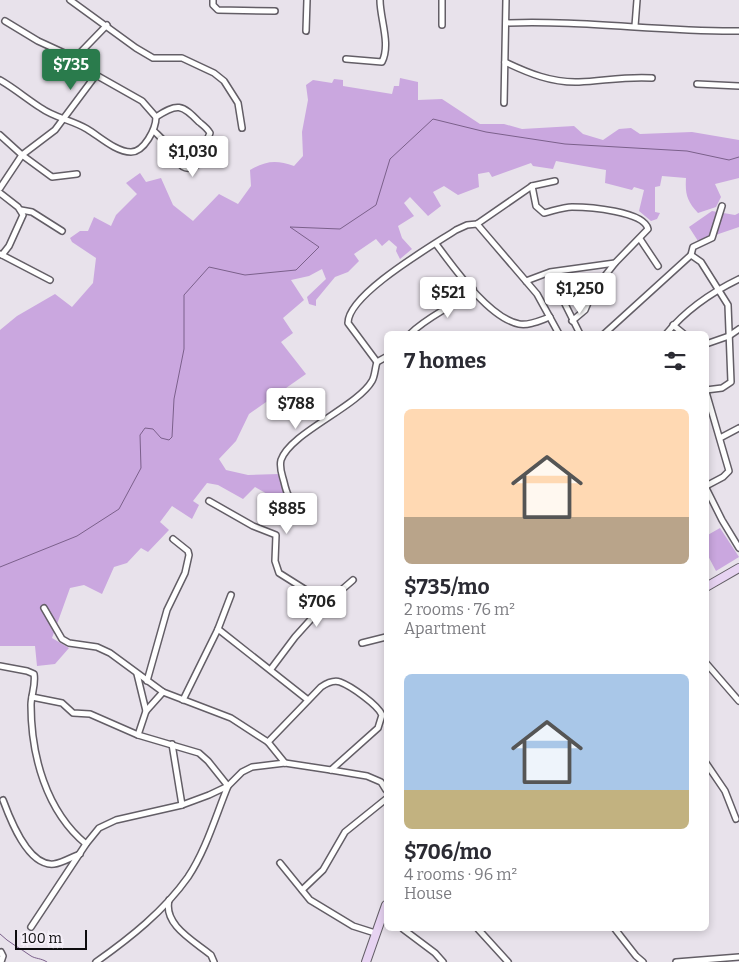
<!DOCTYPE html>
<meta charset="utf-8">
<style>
body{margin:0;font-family:Bitter,serif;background:#f2f2f3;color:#2b2b33;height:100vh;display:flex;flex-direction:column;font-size:19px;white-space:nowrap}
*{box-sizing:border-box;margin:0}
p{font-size:16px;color:#7c7c81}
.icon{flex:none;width:28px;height:28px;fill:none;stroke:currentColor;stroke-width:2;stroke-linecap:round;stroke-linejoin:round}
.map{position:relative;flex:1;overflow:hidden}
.side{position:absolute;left:384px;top:331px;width:325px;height:600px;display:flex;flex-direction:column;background:#fff;border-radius:8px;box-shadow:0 2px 8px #0003}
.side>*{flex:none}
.scale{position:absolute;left:15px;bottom:12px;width:72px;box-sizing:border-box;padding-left:5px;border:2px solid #0d0c0e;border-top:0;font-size:14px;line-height:18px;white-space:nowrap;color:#0d0c0e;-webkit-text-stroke:4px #f5eff8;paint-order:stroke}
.price{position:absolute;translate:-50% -42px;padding:0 11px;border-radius:5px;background:#fff;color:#222;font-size:16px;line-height:32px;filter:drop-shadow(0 1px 2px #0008)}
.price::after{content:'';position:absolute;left:50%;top:30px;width:15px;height:11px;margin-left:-8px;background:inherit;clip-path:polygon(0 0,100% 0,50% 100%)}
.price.selected{background:#2a7b4c;color:#fff}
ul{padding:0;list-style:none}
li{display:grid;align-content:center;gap:10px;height:265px;padding:0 20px}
li span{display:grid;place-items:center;height:155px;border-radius:8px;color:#555}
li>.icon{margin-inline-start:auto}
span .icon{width:90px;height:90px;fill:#fffc;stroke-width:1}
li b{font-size:21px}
h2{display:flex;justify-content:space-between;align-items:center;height:60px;padding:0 20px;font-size:21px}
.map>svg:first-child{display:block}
.green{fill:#caa7df}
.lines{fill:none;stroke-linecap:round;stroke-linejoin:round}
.stream{stroke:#7b608b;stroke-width:1}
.street-casing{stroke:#635e66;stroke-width:8}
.secondary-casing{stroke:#635e66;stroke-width:10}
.street{stroke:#fff;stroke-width:5}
.secondary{stroke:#e7d3f2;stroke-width:8}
</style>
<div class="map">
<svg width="739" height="962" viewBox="0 0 739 962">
<rect width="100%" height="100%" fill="#e8e2eb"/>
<g class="green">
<path d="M 400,78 L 418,82 L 418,100 L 442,99 L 480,124 L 504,124 L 522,129 L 574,126 L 583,134 L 603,140 L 619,129 L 631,128 L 640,134 L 692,132 L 739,140 L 739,178 L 715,184 L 721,197 L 716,207 L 698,213 C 687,201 685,194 686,178 L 662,176 L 660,186 L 655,187 L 655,212 L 660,213 L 657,219 L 651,221 L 639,211 L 644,190 L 634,187 L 632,190 L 605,183 L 606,170 L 556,161 L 553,169 L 533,166 L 531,163 L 492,177 L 489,172 L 478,174 L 479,187 L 458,195 L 444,186 L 433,192 L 441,206 L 428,216 L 410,197 L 404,203 L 414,216 L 398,226 L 402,238 L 412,249 L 400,259 L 396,251 L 397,247 L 389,240 L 382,246 L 376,239 L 354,254 L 359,261 L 348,272 L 335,277 L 316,300 L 316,306 L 309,304 L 307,297 L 326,279 L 322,269 L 309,276 L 291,280 L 304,300 L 283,318 L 293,333 L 281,342 L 306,374 L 249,414 L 236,441 L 219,459 L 226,470 L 248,475 L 279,474 L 284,493 L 269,495 L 255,487 L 243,499 L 218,485 L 207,483 L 193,501 L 199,505 L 192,519 L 172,506 L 160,522 L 169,530 L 148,552 L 141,548 L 127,563 L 114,567 L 102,594 L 84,585 L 70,588 L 52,638 L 69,648 L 55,664 L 37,666 L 35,646 L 0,646 L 0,330 L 17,316 L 55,294 L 72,307 L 93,283 L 96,258 L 72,242 L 70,238 L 80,231 L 88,231 L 94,217 L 111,226 L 116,215 L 137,194 L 126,183 L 140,173 L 146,182 L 161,178 L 173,205 L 193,221 L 219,194 L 238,204 L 251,186 L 250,170 C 267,160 277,160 294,166 L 303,156 L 302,132 L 308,100 L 306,85 L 313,80 L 332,83 L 334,79 L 343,80 L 343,86 L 392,94 L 394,86 L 399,86 Z"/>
<path d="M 712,211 L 735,215 L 739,213 L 739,227 L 698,241 L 689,227 Z"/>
<path d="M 720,528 L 739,557 L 716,571 L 706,552 L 706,536 Z"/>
</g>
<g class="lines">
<g class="stream">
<path d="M 0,567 L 77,536 L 119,509 L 141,468 L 140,435 L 145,428 L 153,429 L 161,438 L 169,440 L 172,437 L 174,399 L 184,349 L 184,295 L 209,267 L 245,275 L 296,270 L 319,247 L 290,227 L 340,229 L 376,205 L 390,159 L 433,119 L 486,132 L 565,144 L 687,151 L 729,160 L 739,157"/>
<path d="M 0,934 C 9,943 20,948 31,956 C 36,959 41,958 47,962"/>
</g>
<g class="street-casing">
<g id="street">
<path d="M 70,0 L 136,48 L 153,58 L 182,58 L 214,73 L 224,81 L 238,103 L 242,128"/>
<path d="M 213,0 L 213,5 L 218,10 L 275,11"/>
<path d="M 442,0 L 442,25"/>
<path d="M 506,23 C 584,20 661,32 739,31"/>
<path d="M 635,26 L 637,0"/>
<path d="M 306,31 L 307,0"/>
<path d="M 75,58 L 107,25"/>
<path d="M 346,59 L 382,62 C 391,44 380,19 380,0"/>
<path d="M 505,62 C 528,73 552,83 579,82 C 603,81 627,76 652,78"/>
<path d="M 0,80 C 14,88 27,99 41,108 C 55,118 72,120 87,129 C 99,136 116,152 131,152 C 144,152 156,129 156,117 L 142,101 L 96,75 L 75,58 L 38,41 L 5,21"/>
<path d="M 697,84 L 739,86"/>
<path d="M 504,103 L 506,0"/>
<path d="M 154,131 C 159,136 166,142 170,149 C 178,159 180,174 196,166 L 210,133 C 207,128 204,126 199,122 C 182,104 177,103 156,117"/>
<path d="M 0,135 L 22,155 L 52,177 L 77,174"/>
<path d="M 0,188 L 22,155 L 55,130 L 96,75"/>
<path d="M 0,193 L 18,207 L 23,215 L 9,246 L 2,255 L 0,254"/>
<path d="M 21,210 L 32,212 L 62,231"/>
<path d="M 477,224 L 537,294 L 559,334"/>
<path d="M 640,239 L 658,266"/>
<path d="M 436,244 C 454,268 489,318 519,324 C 529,326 541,320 550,317"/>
<path d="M 2,255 L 50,280"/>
<path d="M 691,255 L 693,247 L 712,238 L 722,206"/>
<path d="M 526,281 L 550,272 L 615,263 L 648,229 C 644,211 588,207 572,207 C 563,207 553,211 544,213 L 536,206 L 532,186"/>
<path d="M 565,304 L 580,334"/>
<path d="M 572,321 L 585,310 L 593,291 L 615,263"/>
<path d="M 673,325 L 684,334"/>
<path d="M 410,334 C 429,315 454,307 473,289"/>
<path d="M 604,334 L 691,255 L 701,262 L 728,305 L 731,382 L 722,388 L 706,390"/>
<path d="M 666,334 C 685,311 712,292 739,279"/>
<path d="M 706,344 L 729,336 L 739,329"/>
<path d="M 377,362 L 348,323 C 348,294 432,246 456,230 L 467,225 L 477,224 L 532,186 L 555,181"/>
<path d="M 706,392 L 729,471 L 723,477 L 706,486"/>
<path d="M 720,438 L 739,428"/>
<path d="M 706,488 L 722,520 L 739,548"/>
<path d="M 209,501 L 253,526 L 276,535 L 275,561 L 279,573 L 306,590 L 322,607"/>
<path d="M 299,508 C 289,499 287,495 284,482 C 282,474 279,468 281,460 C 290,433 357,407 372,381 C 375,376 375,368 377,362 L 386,357"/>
<path d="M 44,608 L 62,639 L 69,643 L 97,647 L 110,653 L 163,692 L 231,718 L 268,742 L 285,763"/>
<path d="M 218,629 L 308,700"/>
<path d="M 362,643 L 386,637"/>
<path d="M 706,663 L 739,701"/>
<path d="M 0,666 L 27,671 L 34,674 C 36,685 31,695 31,705 C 31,755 46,811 86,844"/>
<path d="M 271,669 L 295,637 L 322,607 L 353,580"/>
<path d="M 137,674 L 146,711"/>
<path d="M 147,681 L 167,610 L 185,573 L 189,555 L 188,551 L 173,539"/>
<path d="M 32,697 L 62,703 L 73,713 L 90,714 L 138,735 L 199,753 L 208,761 L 228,786 C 216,815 206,850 188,877 C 164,911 130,938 96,962"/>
<path d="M 183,700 L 218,629 L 231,595"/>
<path d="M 138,735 L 146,711 L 163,692"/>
<path d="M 268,742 L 321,687 C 327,683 334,680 340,682 C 351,686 378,705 382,715 L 378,728 L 331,770"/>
<path d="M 172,744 L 182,805"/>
<path d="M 706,763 L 725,791 L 736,819"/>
<path d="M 3,800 C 10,819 28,867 54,864 C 62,863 72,857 80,854"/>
<path d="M 280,863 L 310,900 L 353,926 L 375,933"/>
<path d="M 302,890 L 323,870 L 345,832 L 386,799"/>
<path d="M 169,900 C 163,925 194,941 211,955 L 214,962"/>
<path d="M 31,927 L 86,844 L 99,828 L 116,820 L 182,805 L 209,795 L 228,786 L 242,772 L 252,767 L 285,763 L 331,770 L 367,776 L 381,782 L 386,790"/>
<path d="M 403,929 L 435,953 L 443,962"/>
<path d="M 478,929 L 508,962"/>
<path d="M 615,929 L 636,956 L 643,962"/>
<path d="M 1,962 L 3,956 L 1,952"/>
<path d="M 676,962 L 739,957"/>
</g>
</g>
<g class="secondary-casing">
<g id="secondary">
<path d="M 706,587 L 739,568"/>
<path d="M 366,962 L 386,905"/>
</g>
</g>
<use href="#street" class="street"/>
<use href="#secondary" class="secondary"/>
</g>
</svg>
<div class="scale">100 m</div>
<b class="price selected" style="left:71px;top:91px">$735</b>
<b class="price" style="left:193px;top:178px">$1,030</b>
<b class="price" style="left:580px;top:315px">$1,250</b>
<b class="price" style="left:448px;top:319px">$521</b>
<b class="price" style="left:296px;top:430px">$788</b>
<b class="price" style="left:287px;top:535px">$885</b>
<b class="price" style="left:317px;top:628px">$706</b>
<section class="side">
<h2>7 homes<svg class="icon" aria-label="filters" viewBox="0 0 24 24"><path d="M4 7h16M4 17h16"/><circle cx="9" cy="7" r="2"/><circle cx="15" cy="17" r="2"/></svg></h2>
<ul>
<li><span style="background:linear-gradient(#ffd9b3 70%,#b9a48a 0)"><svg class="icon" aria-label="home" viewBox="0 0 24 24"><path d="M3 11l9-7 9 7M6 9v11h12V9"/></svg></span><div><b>$735/mo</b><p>2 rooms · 76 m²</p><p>Apartment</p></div></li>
<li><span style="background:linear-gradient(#a9c7e8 75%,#c2b280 0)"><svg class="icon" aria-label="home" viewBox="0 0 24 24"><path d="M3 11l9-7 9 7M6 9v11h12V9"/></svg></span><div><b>$706/mo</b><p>4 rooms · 96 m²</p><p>House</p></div></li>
</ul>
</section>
</div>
